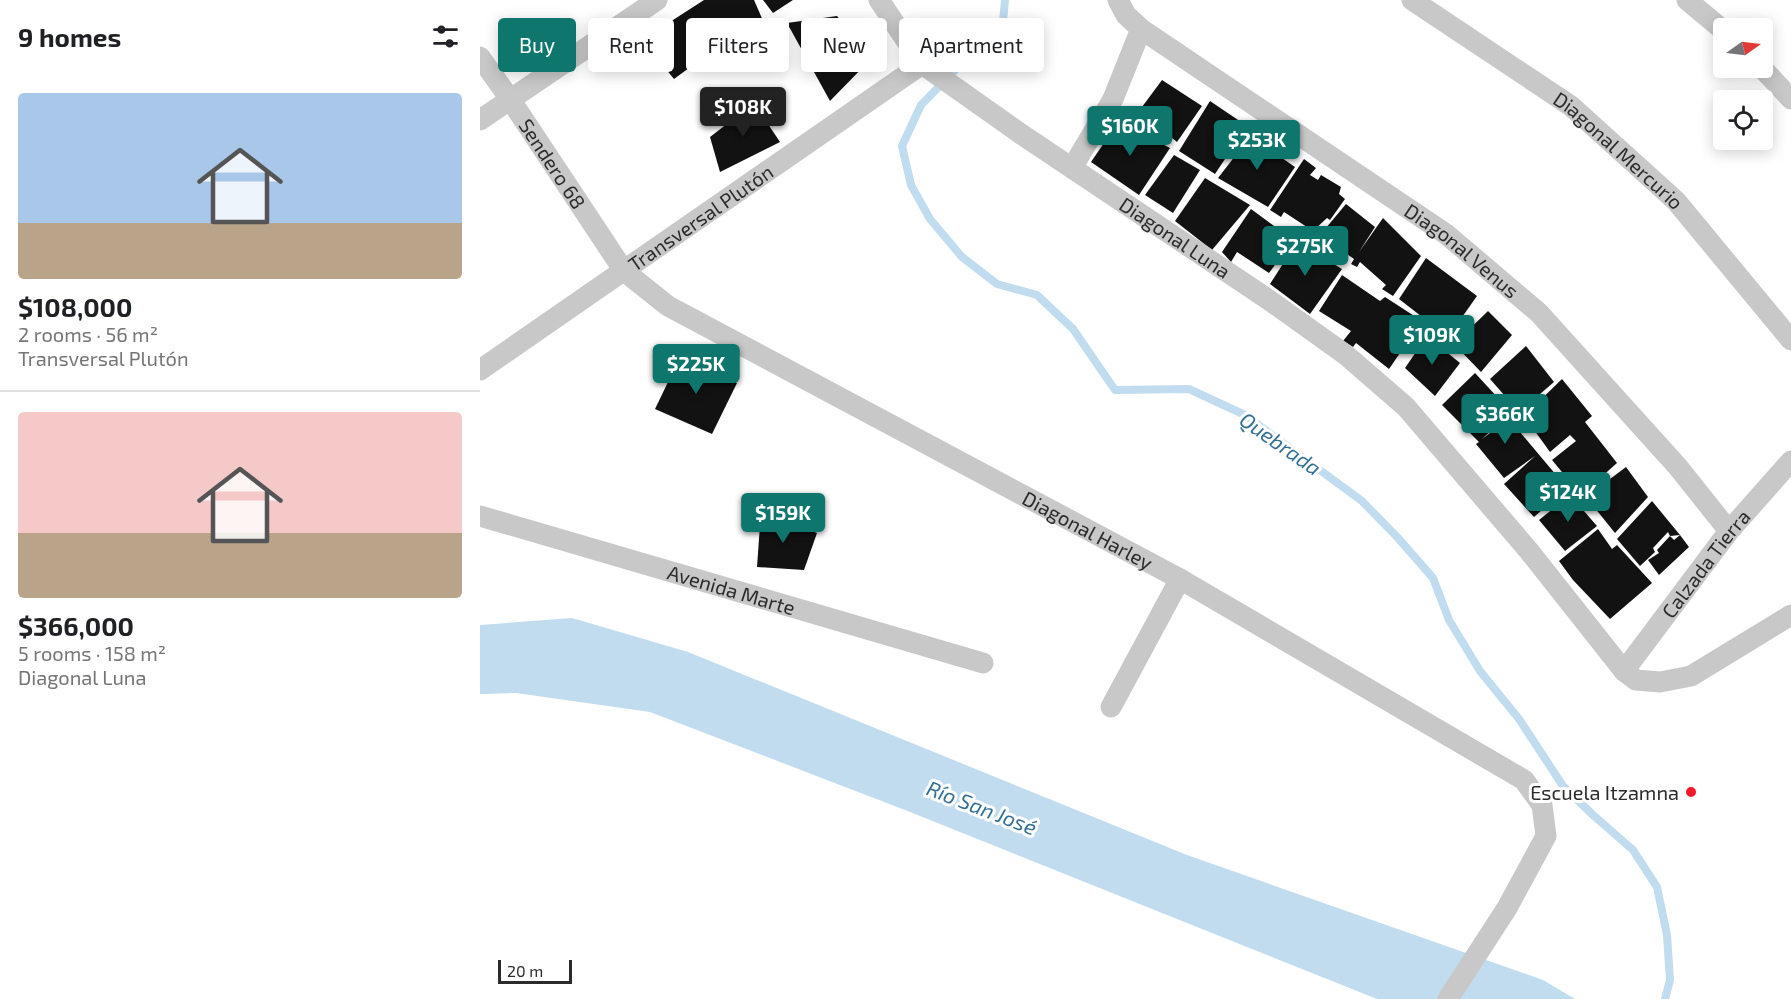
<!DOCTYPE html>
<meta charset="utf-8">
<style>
body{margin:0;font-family:"Exo 2",sans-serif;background:#f6f6f6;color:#202124;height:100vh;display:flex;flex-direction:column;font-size:22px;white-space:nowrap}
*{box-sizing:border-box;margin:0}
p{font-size:20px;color:#757577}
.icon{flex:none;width:33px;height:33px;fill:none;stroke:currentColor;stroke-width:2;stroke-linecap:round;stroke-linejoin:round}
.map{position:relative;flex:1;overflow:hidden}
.side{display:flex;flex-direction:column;background:#fff;width:480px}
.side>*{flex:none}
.banner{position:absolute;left:18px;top:18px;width:570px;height:54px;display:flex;gap:12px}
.needle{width:39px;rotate:76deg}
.buttons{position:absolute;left:1233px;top:18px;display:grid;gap:12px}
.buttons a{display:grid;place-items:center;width:60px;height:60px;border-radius:6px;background:#fff;box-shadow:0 3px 15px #0003;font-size:30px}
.scale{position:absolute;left:18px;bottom:15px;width:74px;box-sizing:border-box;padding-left:6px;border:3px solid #2b2b2b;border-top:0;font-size:16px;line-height:21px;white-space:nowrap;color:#2b2b2b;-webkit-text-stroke:4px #fff;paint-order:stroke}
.price{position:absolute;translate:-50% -51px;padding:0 14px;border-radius:6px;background:#0f766e;color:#fff;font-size:20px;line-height:39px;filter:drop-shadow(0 2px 3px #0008)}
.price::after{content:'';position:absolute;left:50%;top:36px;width:18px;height:14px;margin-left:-9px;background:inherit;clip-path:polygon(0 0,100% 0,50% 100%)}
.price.active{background:#222;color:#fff}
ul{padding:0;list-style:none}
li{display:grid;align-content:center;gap:12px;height:318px;padding:0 18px}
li+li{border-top:2px solid #e0e0e0}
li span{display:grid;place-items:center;height:186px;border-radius:6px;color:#555}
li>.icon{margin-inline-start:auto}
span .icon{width:108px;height:108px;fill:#fffc;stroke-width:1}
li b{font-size:26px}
h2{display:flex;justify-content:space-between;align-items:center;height:72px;padding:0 18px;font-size:26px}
.chip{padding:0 21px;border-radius:6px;background:#fff;box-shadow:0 3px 15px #0003;font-size:21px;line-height:54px}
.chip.active{background:#0f766e;color:#fff}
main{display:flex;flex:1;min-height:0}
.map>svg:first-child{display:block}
.water{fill:#c0dcee}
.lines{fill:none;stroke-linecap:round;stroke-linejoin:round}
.stream{stroke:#c0dcee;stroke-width:8}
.building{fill:#121212}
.street{stroke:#c8c8c8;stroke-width:21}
.poi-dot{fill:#f61a2a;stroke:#fff;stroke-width:2}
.labels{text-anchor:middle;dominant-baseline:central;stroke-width:6;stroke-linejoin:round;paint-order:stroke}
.street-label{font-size:20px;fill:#2b2b2b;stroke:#fff}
.poi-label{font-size:20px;fill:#2b2b2b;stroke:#fff;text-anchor:end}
.water-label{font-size:21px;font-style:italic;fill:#336f94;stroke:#fff}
</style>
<main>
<section class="side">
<h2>9 homes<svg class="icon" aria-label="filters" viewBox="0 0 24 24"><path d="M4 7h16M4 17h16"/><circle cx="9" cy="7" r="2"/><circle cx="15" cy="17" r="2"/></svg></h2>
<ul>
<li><span style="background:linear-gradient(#a9c7e8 70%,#b9a48a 0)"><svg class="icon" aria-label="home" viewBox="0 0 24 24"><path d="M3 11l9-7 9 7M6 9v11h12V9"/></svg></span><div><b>$108,000</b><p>2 rooms · 56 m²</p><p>Transversal Plutón</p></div></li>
<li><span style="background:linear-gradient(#f6c9c9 65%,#b9a48a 0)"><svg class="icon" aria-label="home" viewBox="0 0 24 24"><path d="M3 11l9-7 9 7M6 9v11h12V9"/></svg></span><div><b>$366,000</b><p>5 rooms · 158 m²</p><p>Diagonal Luna</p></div></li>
</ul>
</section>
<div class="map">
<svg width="1311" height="999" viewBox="0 0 1311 999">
<rect width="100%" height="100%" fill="#fff"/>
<path class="water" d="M 92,618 L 208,652 L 707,855 L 1063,980 L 1095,999 L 897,999 L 425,810 L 170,712 L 36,693 L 0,694 L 0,625 Z"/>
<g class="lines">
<path class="stream" d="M 525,0 L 523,21 L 441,105 L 422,146 L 431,185 L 450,219 L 482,257 L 517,284 L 557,295 L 593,329 L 635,390 L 709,389 L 765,415 L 882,501 L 918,538 L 953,578 L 969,620 L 1000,671 L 1039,719 L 1083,786 L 1113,815 L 1153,850 L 1177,887 L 1187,935 L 1190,980 L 1185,999"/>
</g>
<g class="building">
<path d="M 224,0 L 274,0 L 284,23 L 239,46 L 194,79 L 162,40 Z"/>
<path d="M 283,0 L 313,0 L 293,13 Z"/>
<path d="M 357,16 L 391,59 L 350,101 L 307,23 Z"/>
<path d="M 682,80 L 722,106 L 697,142 L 659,111 Z"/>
<path d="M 730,101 L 767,126 L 735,174 L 699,151 Z"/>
<path d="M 274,103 L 300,142 L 240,172 L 230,137 Z"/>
<path d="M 639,121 L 690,148 L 659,195 L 611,162 Z"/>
<path d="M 776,129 L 787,139 L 783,145 L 815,167 L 788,207 L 738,178 Z"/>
<path d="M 694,155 L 720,170 L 693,213 L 665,195 Z"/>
<path d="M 824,159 L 836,168 L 830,175 L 838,180 L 841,175 L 861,187 L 859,194 L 865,199 L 850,220 L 847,218 L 833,231 L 804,212 L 801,217 L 790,210 Z"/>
<path d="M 725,178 L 770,205 L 732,250 L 695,221 Z"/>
<path d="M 866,204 L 895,227 L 879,252 L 903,218 L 941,256 L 913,296 L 902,289 L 906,285 L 880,262 L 877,267 L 871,264 L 874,259 L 840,235 Z"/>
<path d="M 771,209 L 813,240 L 789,273 L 757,252 L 751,262 L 742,252 Z"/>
<path d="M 817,242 L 862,269 L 830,314 L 790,284 Z"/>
<path d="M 946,258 L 997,296 L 968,337 L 919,299 Z"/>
<path d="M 862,275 L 900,301 L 905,297 L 942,321 L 909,369 L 876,343 L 873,347 L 863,341 L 871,331 L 839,311 Z"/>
<path d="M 1008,311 L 1032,335 L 1001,372 L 974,344 Z"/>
<path d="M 947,336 L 980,363 L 955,396 L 925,368 Z"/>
<path d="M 1046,346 L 1074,382 L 1039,412 L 1010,379 Z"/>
<path d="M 202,353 L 257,383 L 232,434 L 175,409 Z"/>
<path d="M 995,373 L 1031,412 L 1002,439 L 1029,419 L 1087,488 L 1054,517 L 1024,484 L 1055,456 L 1024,478 L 996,444 L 999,442 L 962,405 Z"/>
<path d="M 1082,379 L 1112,416 L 1105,422 L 1137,463 L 1101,495 L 1072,460 L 1096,441 L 1090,435 L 1070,452 L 1044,416 Z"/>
<path d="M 1146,467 L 1168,497 L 1135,533 L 1106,497 Z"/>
<path d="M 1090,495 L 1117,526 L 1085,551 L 1059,520 Z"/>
<path d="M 1172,501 L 1200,535 L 1190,536 L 1188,532 L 1173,548 L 1175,552 L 1160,566 L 1137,539 Z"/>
<path d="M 281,511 L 337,533 L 324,570 L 277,567 Z"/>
<path d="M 1118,529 L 1132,549 L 1137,545 L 1172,583 L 1130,619 L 1093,580 L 1079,561 Z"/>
<path d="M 1200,535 L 1209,547 L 1179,575 L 1168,560 L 1179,553 L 1177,550 L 1190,536 L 1194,540 Z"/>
</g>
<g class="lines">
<g class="street">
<path id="s1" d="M 399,0 L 442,64 L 541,134 L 789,300 L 866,355 L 926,407 L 1049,551 L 1144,671 L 1156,680 L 1180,682 L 1211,676 L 1311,615"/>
<path id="s2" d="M 932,0 L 1091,106 L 1196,201 L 1311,340"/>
<path d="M 1207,0 L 1244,31"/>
<path id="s3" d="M 661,29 L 966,234 L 1059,313 L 1198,467 L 1249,531"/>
<path id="s4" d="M 0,57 L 30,99 L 144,271 L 188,306 L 700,579 L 1044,780 L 1062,805 L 1066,836 L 1027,908 L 968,999"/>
<path d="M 1282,68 L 1311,99"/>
<path d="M 0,120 L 177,0"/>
<path d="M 592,168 L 633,99 L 661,29 L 646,15 L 638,0"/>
<path id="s5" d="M 0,370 L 442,64"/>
<path id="s6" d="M 0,516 L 503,663"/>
<path id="s7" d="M 1144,671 L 1249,531 L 1311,461"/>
<path d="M 631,707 L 700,579"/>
</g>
</g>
<circle class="poi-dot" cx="1211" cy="792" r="6"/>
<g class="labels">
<g class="street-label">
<text stroke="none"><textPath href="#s2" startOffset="256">Diagonal Mercurio</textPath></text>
<text stroke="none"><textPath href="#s4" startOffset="129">Sendero 68</textPath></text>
<text stroke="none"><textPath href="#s5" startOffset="268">Transversal Plutón</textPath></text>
<text stroke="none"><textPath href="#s1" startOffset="384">Diagonal Luna</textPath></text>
<text stroke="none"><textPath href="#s3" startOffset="390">Diagonal Venus</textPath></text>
<text stroke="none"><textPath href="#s4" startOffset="790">Diagonal Harley</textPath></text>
<text stroke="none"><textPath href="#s7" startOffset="135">Calzada Tierra</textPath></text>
<text stroke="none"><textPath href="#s6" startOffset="262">Avenida Marte</textPath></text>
</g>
<g class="poi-label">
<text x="1199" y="792">Escuela Itzamna</text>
</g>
<g class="water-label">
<text transform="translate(801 443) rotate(35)">Quebrada</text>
<text transform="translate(502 807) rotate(21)">Río San José</text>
</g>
</g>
</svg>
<div class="buttons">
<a><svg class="needle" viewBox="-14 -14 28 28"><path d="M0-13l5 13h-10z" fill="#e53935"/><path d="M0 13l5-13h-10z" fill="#757577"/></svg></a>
<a><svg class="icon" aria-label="locate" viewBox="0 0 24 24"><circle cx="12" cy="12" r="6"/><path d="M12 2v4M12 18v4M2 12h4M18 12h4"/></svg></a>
</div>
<div class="scale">20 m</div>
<b class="price active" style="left:263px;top:138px">$108K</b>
<b class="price" style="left:650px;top:157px">$160K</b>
<b class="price" style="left:777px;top:171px">$253K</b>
<b class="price" style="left:825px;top:277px">$275K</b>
<b class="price" style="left:952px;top:366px">$109K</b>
<b class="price" style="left:216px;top:395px">$225K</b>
<b class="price" style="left:1025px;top:445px">$366K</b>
<b class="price" style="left:1088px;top:523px">$124K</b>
<b class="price" style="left:303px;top:544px">$159K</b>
<div class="banner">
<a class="chip active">Buy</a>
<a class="chip">Rent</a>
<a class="chip">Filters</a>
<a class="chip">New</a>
<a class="chip">Apartment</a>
</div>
</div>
</main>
